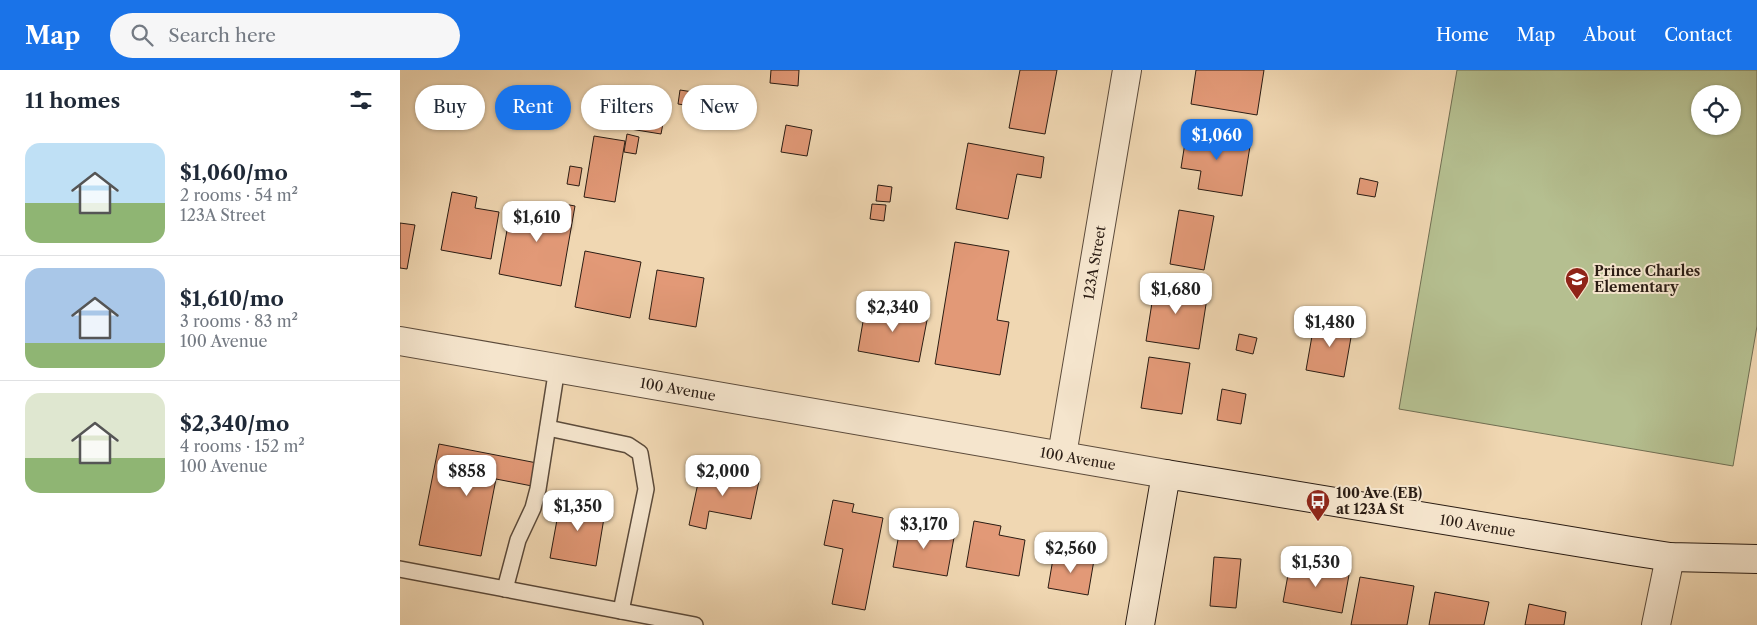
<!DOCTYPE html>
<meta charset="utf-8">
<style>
body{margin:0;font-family:"Libre Caslon Text",serif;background:#f6f6f7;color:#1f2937;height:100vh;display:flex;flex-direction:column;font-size:19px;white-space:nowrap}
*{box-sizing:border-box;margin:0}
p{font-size:16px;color:#747a83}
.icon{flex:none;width:28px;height:28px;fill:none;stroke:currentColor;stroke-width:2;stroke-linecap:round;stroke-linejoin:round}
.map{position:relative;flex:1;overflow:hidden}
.drawer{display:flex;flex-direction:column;background:#fff;width:400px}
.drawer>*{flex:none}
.hud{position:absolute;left:15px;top:15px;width:475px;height:45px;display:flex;gap:10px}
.fabs{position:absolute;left:1291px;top:15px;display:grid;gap:10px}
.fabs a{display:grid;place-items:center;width:50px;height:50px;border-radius:50%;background:#fff;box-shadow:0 1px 4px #0004;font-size:25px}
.price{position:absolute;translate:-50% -42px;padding:0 11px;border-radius:10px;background:#fff;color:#222;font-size:16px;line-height:32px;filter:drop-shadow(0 1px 2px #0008)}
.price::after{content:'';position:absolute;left:50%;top:30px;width:15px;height:11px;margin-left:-8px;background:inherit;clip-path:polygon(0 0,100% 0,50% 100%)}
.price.active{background:#1a73e8;color:#fff}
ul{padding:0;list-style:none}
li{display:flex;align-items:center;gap:15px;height:125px;padding:0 25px}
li+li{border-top:1px solid #e0e1e3}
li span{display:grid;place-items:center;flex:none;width:140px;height:100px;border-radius:15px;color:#555}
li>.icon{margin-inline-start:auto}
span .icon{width:60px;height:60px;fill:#fffc;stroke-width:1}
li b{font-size:21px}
h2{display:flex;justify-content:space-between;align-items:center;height:60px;padding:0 25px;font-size:21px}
.chip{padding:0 18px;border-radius:22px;background:#fff;box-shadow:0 1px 4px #0004;font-size:18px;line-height:45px}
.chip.active{background:#1a73e8;color:#fff}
header{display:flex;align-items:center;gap:30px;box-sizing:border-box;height:70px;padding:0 25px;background:#1a73e8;color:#fff}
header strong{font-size:24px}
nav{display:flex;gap:28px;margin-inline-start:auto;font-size:18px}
.search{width:350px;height:45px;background:#f6f6f7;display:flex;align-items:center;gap:12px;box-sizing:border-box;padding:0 18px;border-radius:28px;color:#747a83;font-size:19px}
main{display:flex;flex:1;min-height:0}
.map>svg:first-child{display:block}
.green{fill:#b5bf90;stroke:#706e52;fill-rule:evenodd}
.building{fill:#e29977;stroke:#2a1c13}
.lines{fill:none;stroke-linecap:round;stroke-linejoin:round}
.lane-casing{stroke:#5c4b3b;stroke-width:18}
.street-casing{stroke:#5c4b3b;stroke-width:30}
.secondary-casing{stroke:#2a1c13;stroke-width:30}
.lane{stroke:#f5e5cd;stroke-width:15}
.street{stroke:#f5e5cd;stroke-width:28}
.secondary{stroke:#f5e5cd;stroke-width:28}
.labels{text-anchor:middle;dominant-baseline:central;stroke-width:4;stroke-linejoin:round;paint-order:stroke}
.street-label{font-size:14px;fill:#2a1c13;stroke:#f5e5cd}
.poi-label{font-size:14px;font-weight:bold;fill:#2a1c13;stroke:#f5e5cd;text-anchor:start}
</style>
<header>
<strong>Map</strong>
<div class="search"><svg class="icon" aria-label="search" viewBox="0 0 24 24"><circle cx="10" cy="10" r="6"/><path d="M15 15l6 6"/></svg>Search here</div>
<nav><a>Home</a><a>Map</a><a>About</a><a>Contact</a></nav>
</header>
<main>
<section class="drawer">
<h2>11 homes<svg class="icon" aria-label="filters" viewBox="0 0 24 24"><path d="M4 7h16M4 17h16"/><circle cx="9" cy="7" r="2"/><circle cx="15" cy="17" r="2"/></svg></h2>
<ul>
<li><span style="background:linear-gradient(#bfe0f5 60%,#8fb573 0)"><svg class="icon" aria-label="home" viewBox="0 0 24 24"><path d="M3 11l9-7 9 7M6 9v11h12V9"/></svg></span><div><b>$1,060/mo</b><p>2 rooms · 54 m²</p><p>123A Street</p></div></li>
<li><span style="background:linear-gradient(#a9c7e8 75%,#8fb573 0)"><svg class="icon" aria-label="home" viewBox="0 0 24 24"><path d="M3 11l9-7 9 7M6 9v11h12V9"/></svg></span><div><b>$1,610/mo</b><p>3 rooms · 83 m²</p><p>100 Avenue</p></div></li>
<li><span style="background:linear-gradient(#dfe7d0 65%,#8fb573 0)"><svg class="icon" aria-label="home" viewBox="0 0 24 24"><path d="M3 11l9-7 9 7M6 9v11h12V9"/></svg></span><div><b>$2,340/mo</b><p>4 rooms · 152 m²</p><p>100 Avenue</p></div></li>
</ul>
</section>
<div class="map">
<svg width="1357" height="555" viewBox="0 0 1357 555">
<rect width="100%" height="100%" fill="#f0d7b2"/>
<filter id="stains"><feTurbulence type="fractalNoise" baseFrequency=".004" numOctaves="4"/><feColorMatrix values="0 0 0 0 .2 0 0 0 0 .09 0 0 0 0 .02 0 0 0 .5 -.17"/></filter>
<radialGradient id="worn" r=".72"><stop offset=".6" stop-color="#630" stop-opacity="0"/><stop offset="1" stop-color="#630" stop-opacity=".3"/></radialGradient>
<path class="green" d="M 1057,0 L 1357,0 L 1357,256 L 1333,396 L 999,339 ZM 1300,24 L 1332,24 L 1332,56 L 1300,56 Z"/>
<g class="building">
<path d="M 371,0 L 399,0 L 398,16 L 370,13 Z"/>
<path d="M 620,0 L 657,0 L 645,64 L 609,58 Z"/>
<path d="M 796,0 L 864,0 L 857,45 L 791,34 Z"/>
<path d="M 280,20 L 293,22 L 291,36 L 278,34 Z"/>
<path d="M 229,28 L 253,33 L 251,45 L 264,48 L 261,64 L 224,58 Z"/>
<path d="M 386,55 L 412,60 L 407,86 L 381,82 Z"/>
<path d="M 787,60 L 851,70 L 842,126 L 798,119 L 801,101 L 781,98 Z"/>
<path d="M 227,64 L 239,67 L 236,84 L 224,82 Z"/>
<path d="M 194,66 L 225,71 L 215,132 L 184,127 Z"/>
<path d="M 568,73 L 644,87 L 641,108 L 617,104 L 608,149 L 556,139 Z"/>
<path d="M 170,96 L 182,98 L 179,116 L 167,114 Z"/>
<path d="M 960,108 L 978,112 L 975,127 L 957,124 Z"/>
<path d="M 478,115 L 492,117 L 490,132 L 476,131 Z"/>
<path d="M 52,122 L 77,127 L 75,138 L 99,142 L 91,189 L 41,180 Z"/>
<path d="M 153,132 L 175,136 L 161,216 L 99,204 L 112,133 L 151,140 Z"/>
<path d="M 472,134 L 486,135 L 484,151 L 470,149 Z"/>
<path d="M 779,140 L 814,146 L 804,200 L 770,194 Z"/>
<path d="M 0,153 L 15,155 L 7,199 L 0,198 Z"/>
<path d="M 555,172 L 609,181 L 597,250 L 609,252 L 600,305 L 535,294 Z"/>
<path d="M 185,181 L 241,192 L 230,248 L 175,237 Z"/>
<path d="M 257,200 L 304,208 L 296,257 L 249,249 Z"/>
<path d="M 756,207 L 793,213 L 791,225 L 807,228 L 799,279 L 746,271 Z"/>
<path d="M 466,234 L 528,245 L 519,292 L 458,281 Z"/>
<path d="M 915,249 L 953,256 L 944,307 L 906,300 Z"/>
<path d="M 839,264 L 857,268 L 853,284 L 836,280 Z"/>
<path d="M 749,287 L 790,293 L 782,344 L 741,338 Z"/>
<path d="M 822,319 L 846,324 L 841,354 L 817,350 Z"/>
<path d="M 39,374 L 137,393 L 132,416 L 96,409 L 81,486 L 19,475 Z"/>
<path d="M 301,399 L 359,411 L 351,449 L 309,441 L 306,459 L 289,455 Z"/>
<path d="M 161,428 L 206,436 L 196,496 L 150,488 Z"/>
<path d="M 433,430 L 454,434 L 452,442 L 483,448 L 465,540 L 432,534 L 443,479 L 424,475 Z"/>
<path d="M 574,451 L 601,456 L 599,465 L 625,470 L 619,506 L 566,497 Z"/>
<path d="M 501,453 L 555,462 L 547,506 L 493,497 Z"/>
<path d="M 654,483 L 694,490 L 688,525 L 648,518 Z"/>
<path d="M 814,487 L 841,489 L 836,538 L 810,536 Z"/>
<path d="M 890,494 L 949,505 L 942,543 L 883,532 Z"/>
<path d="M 960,507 L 1014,516 L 1007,555 L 951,555 Z"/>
<path d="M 1035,522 L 1089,532 L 1084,555 L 1029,555 Z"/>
<path d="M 1129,534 L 1166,542 L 1164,555 L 1125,555 Z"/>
</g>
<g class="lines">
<g class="lane-casing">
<g id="lane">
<path d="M 148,358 L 228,375 L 240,383 L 246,419 L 221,541"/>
<path d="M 0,499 L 295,555"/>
<path d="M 105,519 L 118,470 L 133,438 L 138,419 L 157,298"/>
</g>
</g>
<g class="street-casing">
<g id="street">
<path id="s1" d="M 0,271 L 766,404"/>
<path id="s2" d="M 662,385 L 727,0"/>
<path d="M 1256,555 L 1270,487"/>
</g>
</g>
<g class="secondary-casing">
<g id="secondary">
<path id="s3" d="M 740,555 L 766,404 L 1231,481 L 1270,487 L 1357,489"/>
</g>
</g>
<use href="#lane" class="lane"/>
<use href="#street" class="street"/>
<use href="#secondary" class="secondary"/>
</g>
<defs>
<g id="school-pin" transform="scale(1.25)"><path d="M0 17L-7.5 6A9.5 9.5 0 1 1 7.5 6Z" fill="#8f2418" stroke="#f5e5cd"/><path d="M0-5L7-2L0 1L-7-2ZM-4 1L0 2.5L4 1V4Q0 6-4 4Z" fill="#fff"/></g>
<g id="bus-pin" transform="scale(1.25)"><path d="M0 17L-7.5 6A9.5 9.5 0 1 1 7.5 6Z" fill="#8f2418" stroke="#f5e5cd"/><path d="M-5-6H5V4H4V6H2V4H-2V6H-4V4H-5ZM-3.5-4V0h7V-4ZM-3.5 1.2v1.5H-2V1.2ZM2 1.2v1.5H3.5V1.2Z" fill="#fff"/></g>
</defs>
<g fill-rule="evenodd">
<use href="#school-pin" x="1177" y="209"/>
<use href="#bus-pin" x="918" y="431"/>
</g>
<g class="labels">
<g class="street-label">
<text stroke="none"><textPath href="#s2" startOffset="195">123A Street</textPath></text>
<text stroke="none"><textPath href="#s1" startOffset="282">100 Avenue</textPath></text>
<text stroke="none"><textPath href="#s1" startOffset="688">100 Avenue</textPath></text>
<text stroke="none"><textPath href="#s3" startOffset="469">100 Avenue</textPath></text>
</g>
<g class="poi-label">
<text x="1194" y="201">Prince Charles<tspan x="1194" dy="16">Elementary</tspan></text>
<text x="936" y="423">100 Ave (EB)<tspan x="936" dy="16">at 123A St</tspan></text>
</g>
</g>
<rect width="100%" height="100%" filter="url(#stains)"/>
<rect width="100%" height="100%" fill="url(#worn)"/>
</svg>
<div class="fabs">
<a><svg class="icon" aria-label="locate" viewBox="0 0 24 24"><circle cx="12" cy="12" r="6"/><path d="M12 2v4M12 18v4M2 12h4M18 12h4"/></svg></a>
</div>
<b class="price active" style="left:817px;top:91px">$1,060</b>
<b class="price" style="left:137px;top:173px">$1,610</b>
<b class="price" style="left:776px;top:245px">$1,680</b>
<b class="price" style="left:493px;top:263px">$2,340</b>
<b class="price" style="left:930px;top:278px">$1,480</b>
<b class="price" style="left:67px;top:427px">$858</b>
<b class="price" style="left:323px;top:427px">$2,000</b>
<b class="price" style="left:178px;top:462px">$1,350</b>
<b class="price" style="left:524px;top:480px">$3,170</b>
<b class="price" style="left:671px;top:504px">$2,560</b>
<b class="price" style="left:916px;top:518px">$1,530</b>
<div class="hud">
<a class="chip">Buy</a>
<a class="chip active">Rent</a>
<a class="chip">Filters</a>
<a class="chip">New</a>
</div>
</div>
</main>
